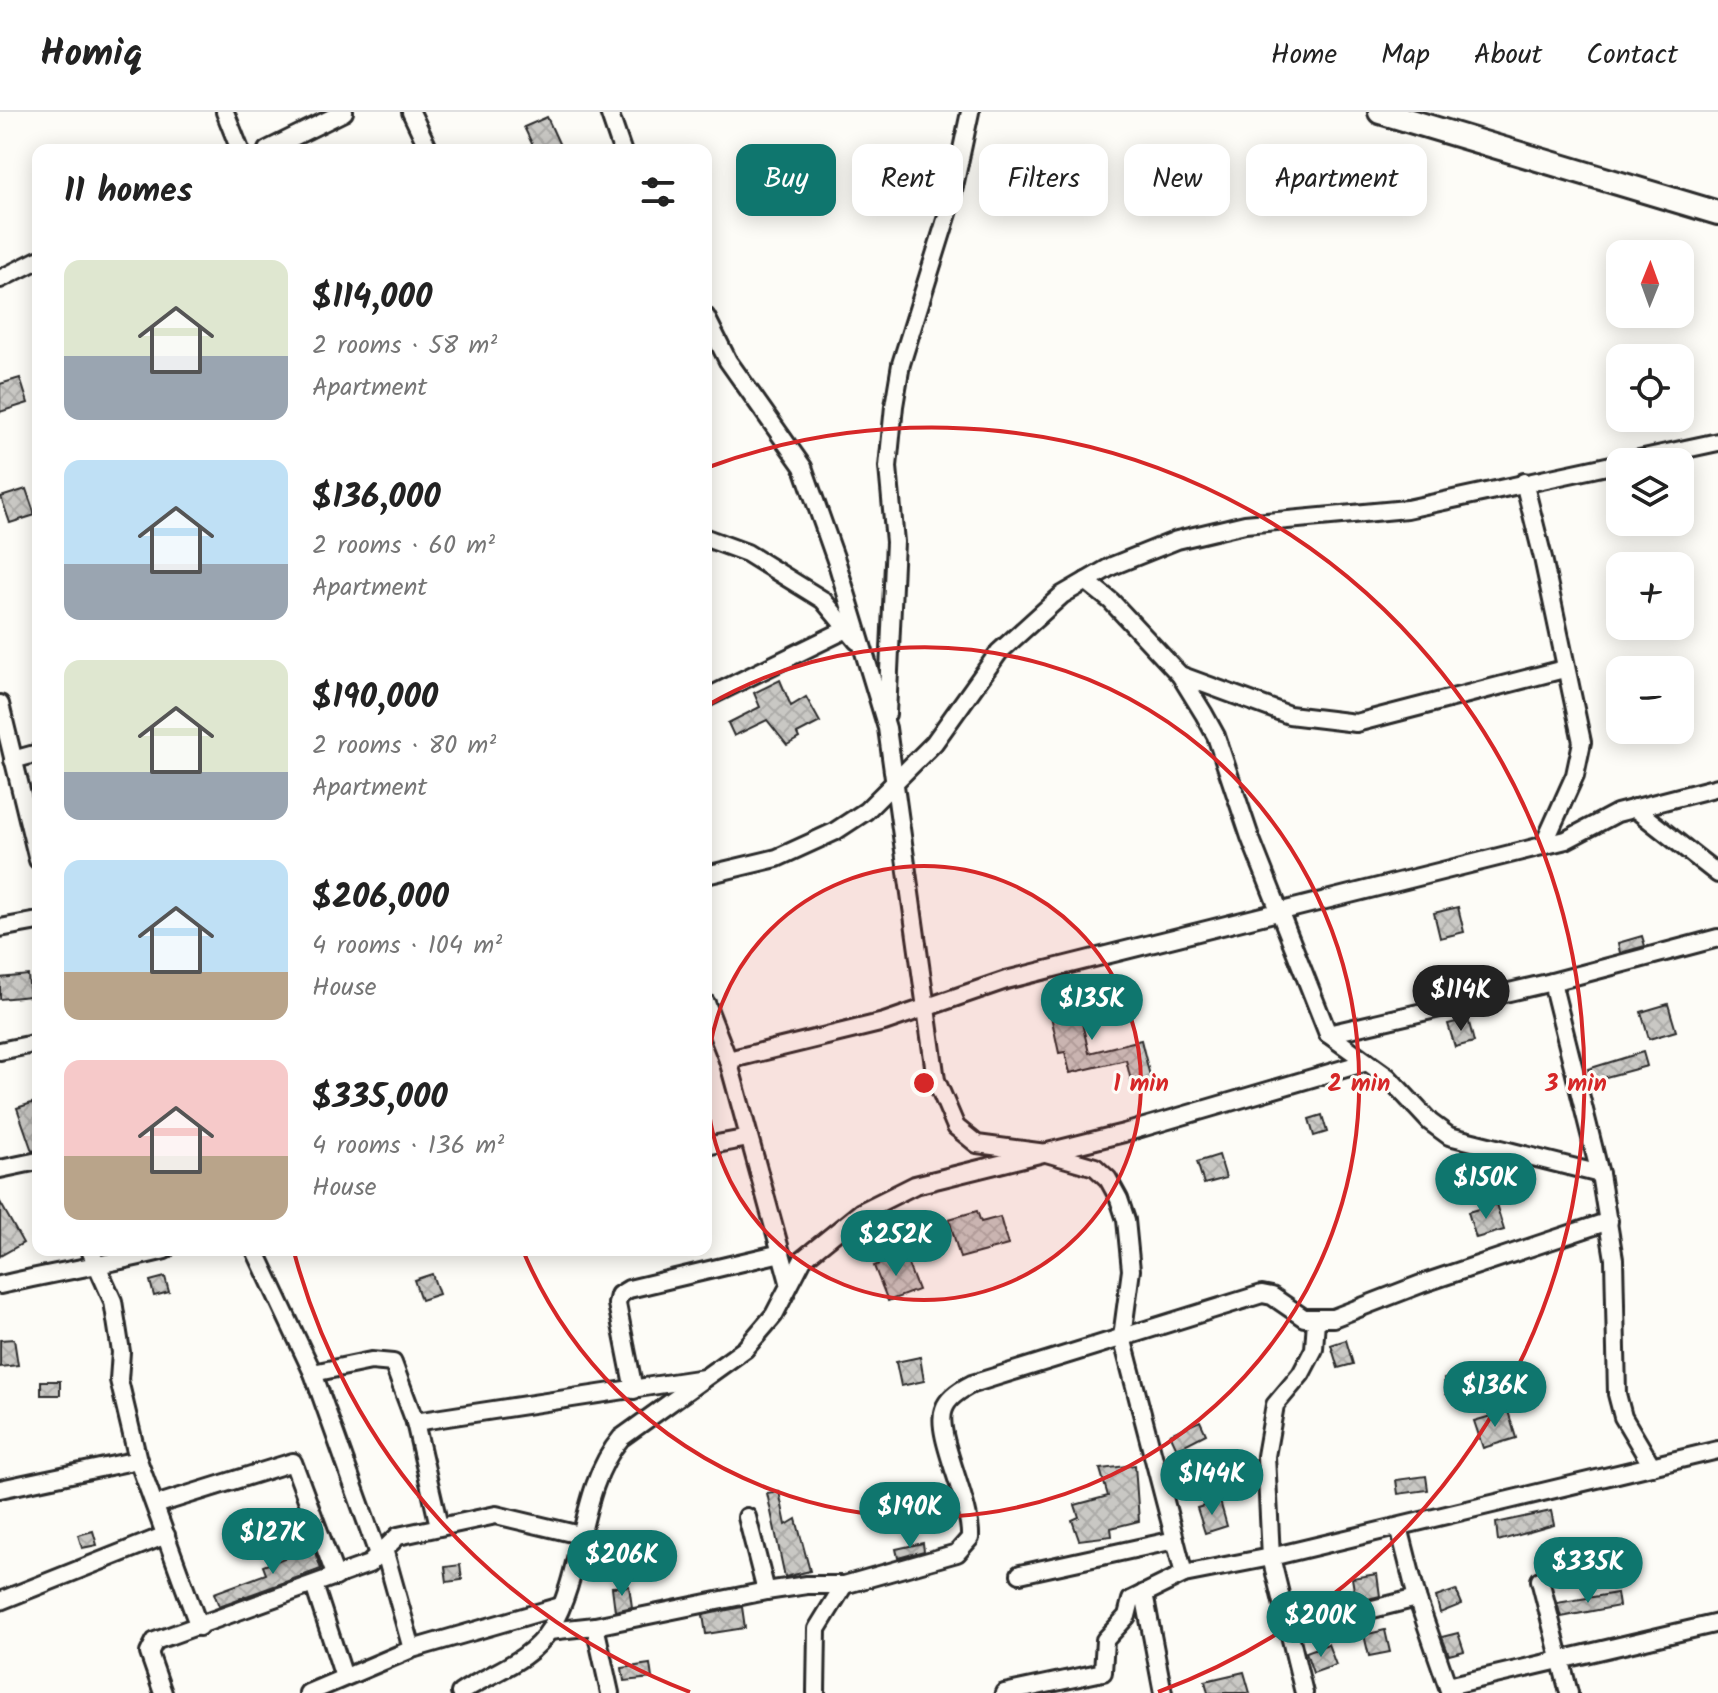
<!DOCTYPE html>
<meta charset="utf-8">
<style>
body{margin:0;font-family:Kalam,sans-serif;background:#f2f2f2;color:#222;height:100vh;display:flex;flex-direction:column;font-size:30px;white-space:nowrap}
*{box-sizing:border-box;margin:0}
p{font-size:26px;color:#767676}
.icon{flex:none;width:44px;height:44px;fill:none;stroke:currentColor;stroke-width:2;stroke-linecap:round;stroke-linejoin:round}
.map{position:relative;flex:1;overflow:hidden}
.panel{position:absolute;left:32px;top:32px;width:680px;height:1112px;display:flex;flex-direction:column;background:#fff;border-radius:16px;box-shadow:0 4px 20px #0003}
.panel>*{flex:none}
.top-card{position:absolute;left:736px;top:32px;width:760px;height:72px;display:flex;gap:16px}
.needle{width:52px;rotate:1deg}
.controls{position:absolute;left:1606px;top:128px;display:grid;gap:16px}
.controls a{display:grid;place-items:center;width:88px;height:88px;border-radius:16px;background:#fff;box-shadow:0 4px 20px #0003;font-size:40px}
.price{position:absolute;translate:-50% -68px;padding:0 18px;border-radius:28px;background:#0f766e;color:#fff;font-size:26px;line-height:52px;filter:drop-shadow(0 2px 4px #0008)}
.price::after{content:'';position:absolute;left:50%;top:48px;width:24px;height:18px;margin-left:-12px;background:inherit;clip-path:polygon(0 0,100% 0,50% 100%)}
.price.current{background:#222;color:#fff}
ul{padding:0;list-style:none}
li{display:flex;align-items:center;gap:24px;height:200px;padding:0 32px}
li span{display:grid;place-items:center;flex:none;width:224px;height:160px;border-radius:16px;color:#555}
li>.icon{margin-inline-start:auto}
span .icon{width:96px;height:96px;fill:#fffc;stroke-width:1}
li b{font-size:34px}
h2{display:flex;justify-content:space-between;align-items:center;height:96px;padding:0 32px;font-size:34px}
.chip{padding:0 28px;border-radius:16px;background:#fff;box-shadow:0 4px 20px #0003;font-size:28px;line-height:72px}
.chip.current{background:#0f766e;color:#fff}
header{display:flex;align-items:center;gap:48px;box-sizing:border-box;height:112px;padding:0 40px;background:#fff;border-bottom:2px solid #e0e0e0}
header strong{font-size:38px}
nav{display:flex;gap:44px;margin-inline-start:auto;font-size:28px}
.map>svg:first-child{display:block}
.building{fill:url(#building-cross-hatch);stroke:#2b2b2b;stroke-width:2}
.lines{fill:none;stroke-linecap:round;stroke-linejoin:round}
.street-casing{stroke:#2b2b2b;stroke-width:22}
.secondary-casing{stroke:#2b2b2b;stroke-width:28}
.street{stroke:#fdfcf7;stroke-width:16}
.secondary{stroke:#fdfcf7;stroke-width:22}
.ring{fill:none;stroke:#d62828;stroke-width:4}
.centre{fill:#d62828;stroke:#fdfcf7;stroke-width:4}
.ring-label{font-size:24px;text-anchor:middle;font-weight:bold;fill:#d62828;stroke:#fdfcf7;stroke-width:6;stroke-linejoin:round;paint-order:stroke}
</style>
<header>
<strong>Homiq</strong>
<nav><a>Home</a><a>Map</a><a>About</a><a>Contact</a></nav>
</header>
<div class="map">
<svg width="1718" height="1581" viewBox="0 0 1718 1581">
<defs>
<pattern id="building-cross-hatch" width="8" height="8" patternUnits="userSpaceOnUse" patternTransform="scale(2)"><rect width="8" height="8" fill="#c9c8c4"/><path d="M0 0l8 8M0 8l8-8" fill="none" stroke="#adaca9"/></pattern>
</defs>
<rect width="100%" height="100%" fill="#fdfcf7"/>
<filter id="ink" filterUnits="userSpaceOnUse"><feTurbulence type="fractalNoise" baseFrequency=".0125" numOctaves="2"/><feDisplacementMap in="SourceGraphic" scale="16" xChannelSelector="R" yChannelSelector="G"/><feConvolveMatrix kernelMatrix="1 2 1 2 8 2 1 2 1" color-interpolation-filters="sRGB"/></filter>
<g filter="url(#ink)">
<g class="building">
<path d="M 547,5 L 562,38 L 535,38 L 524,15 Z"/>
<path d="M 20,266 L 28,291 L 0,300 L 0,272 Z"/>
<path d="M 26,377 L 35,403 L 10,411 L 1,385 Z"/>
<path d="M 780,568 L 791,594 L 806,585 L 820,610 L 797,622 L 799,626 L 787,633 L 767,608 L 734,624 L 728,611 L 760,595 L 754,581 Z"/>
<path d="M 1458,795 L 1464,820 L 1440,826 L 1434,801 Z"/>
<path d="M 1642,824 L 1645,834 L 1620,841 L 1618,831 Z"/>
<path d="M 28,863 L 30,884 L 0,887 L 0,866 Z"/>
<path d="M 1085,882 L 1089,900 L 1080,902 L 1089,941 L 1141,928 L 1151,968 L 1132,973 L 1126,948 L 1070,961 L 1065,940 L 1059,941 L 1048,890 Z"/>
<path d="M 1668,892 L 1676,919 L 1649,927 L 1641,900 Z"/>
<path d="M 1468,907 L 1474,930 L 1455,935 L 1448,912 Z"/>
<path d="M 1643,940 L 1647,954 L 1591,969 L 1588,957 Z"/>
<path d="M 38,989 L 38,1038 L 32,1039 L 17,996 Z"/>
<path d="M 1322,1003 L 1327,1020 L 1314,1024 L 1309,1007 Z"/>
<path d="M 1219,1043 L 1226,1066 L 1204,1072 L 1197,1050 Z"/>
<path d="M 0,1090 L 23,1131 L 0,1144 Z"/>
<path d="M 1496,1092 L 1504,1118 L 1476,1126 L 1468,1100 Z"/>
<path d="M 977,1099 L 981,1110 L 1000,1105 L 1008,1133 L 960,1146 L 949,1107 Z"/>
<path d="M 904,1142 L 918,1178 L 888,1189 L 874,1154 Z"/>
<path d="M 432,1162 L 439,1182 L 421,1188 L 414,1168 Z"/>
<path d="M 165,1165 L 169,1180 L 154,1184 L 150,1169 Z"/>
<path d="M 14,1227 L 18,1253 L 0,1255 L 0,1228 Z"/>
<path d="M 1346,1228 L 1353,1252 L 1338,1256 L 1331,1233 Z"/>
<path d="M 920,1245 L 924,1269 L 901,1274 L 896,1250 Z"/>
<path d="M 1465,1263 L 1468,1277 L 1446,1282 L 1444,1267 Z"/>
<rect x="41" y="1269" width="19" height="14"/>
<path d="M 1508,1299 L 1516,1326 L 1483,1336 L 1474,1309 Z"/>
<path d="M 1200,1309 L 1206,1322 L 1177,1337 L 1170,1322 Z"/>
<path d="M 1135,1353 L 1139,1409 L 1111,1416 L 1112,1424 L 1079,1428 L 1072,1408 L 1079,1405 L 1075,1393 L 1108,1384 L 1100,1357 Z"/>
<path d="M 1426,1364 L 1428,1378 L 1398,1382 L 1396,1368 Z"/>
<path d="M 779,1379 L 786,1413 L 796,1407 L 810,1459 L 785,1465 L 767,1381 Z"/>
<path d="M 1220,1389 L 1227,1414 L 1205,1421 L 1197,1396 Z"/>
<path d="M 1551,1399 L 1554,1413 L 1498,1429 L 1496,1411 Z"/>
<path d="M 93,1419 L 97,1433 L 82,1436 L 78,1423 Z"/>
<path d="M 651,1426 L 659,1454 L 633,1459 L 630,1433 Z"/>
<path d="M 923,1431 L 924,1439 L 898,1446 L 896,1437 Z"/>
<path d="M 313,1435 L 321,1457 L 219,1494 L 214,1481 L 266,1462 L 263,1454 Z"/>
<path d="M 460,1453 L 462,1468 L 447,1470 L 445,1455 Z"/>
<path d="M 1377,1462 L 1380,1484 L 1356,1490 L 1352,1466 Z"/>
<path d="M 629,1474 L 632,1495 L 615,1499 L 612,1475 Z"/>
<path d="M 1456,1478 L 1462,1492 L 1440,1501 L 1436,1485 Z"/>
<path d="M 1617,1481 L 1619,1494 L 1561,1505 L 1557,1491 Z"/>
<path d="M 742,1495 L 745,1516 L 706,1522 L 703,1503 Z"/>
<path d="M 1385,1518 L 1390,1540 L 1369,1544 L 1364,1523 Z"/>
<path d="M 1458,1521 L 1464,1539 L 1449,1543 L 1442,1525 Z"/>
<path d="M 1328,1532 L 1336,1553 L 1313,1561 L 1306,1540 Z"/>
<path d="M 650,1552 L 652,1566 L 624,1569 L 622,1556 Z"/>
<path d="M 1244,1560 L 1250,1581 L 1208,1581 L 1205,1569 Z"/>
</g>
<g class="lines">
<g class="street-casing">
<g id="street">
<path d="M 225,0 L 240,38"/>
<path d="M 411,0 L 429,38"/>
<path d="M 609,0 L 622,38"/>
<path d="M 267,38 L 344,0"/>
<path d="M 0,167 L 38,148"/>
<path d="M 706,205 L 728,249 L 803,355 L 837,451 L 887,616 L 936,968 L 956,1015 L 977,1032 L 1046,1041 L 1095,1055 L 1108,1067 L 1119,1087 L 1126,1108 L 1131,1158 L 1122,1225 L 1184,1462"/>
<path d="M 1524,370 L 1543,446 L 1582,630 L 1575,663 L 1543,734"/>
<path d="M 706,426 L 747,441 L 823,488 L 857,529"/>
<path d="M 1086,469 L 1111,489 L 1180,563 L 1204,602 L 1216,624 L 1250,725 L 1328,922 L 1388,965 L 1430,1010 L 1449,1024 L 1600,1062 L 1614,1147 L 1617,1282 L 1623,1305 L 1652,1354"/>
<path d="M 1180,563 L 1289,603 L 1356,611 L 1564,557"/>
<path d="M 706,586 L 847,517"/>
<path d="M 0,592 L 38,748"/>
<path d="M 887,602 L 895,430 L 888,355 L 894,294 L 901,252 L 949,98 L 970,0"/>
<path d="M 13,648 L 38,641"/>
<path d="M 1634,696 L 1718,762"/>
<path d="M 706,763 L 777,746 L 834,720 L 866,699 L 934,631 L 999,540 L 1062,483 L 1112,454 L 1177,428 L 1245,412 L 1407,397 L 1718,330"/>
<path d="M 0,816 L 38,809"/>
<path d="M 1552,870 L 1600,1062"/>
<path d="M 706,891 L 728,948 L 789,1170"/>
<path d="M 1328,922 L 1552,870 L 1718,826"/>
<path d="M 0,939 L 38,931"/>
<path d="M 728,948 L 884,910 L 1006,868 L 1566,728 L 1617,701 L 1718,675"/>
<path d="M 706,1034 L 749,1026"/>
<path d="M 0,1057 L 38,1049"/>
<path d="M 90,1138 L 113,1189 L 121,1240 L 119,1268 L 138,1348 L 199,1515"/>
<path d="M 255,1138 L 313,1261 L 379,1445"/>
<path d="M 0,1173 C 55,1160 110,1152 165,1138"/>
<path d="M 313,1261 L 371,1249 L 393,1251 L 415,1310 L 439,1414"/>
<path d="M 634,1278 L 617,1192 L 619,1183 L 629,1177 L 781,1141"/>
<path d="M 415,1310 L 704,1266"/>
<path d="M 0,1377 L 138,1348"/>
<path d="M 155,1393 L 293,1350 L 336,1465"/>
<path d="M 747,1405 L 766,1479"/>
<path d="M 1399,1415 L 1417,1486 L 1450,1581"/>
<path d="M 384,1437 L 412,1537"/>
<path d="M 1020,1462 L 1175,1428"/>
<path d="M 1540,1468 L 1569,1581"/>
<path d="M 314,1473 L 344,1565"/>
<path d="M 1144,1481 L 1163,1581"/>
<path d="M 0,1489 L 166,1423"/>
<path d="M 595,1514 L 610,1581"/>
<path d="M 1288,1518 L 1417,1486"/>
<path d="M 549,1519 L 595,1514 L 766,1479 L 807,1473 L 844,1473 L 957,1441 L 970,1426 C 972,1391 934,1322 944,1297 C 948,1285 962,1277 972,1272 L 1262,1182 L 1272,1184 L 1304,1206 L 1333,1206 L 1421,1172 L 1609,1109"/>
<path d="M 1448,1574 L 1718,1511"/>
<path d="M 163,1581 L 149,1541 L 155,1529 L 369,1452 L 398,1424 L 496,1403 L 580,1423"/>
<path d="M 308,1581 L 412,1537 L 561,1494"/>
<path d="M 460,1581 C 491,1560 529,1551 550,1517 C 585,1461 577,1378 621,1326 L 745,1237 L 774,1203 L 803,1147 L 861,1100 L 915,1073 L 1124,1021 L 1367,950"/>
<path d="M 816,1581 L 817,1517 L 844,1473"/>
<path d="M 1004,1581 L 1103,1560 L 1105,1528 L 1127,1504 L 1131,1488 L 1184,1462 L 1271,1445 L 1718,1338"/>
<path d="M 1304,1581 L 1271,1445 L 1266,1344 L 1275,1293 L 1301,1262 L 1314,1237 L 1316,1208"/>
</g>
</g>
<g class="secondary-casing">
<path id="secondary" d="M 1380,0 L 1718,101"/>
</g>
<use href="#street" class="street"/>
<use href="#secondary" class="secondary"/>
</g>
</g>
<circle cx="924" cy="971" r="217" fill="#d62828" fill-opacity=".12"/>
<g class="ring">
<circle cx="924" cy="971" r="217"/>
<path d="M706 594A435 435 0 1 1 524 1141"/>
<path d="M690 1580A652 652 0 0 1 294 1140M706 356A652 652 0 0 1 1158 1580"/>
</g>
<circle cx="924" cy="971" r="12" class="centre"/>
<g class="ring-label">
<text x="1141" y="979">1 min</text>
<text x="1359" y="979">2 min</text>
<text x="1576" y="979">3 min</text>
</g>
</svg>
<div class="controls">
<a><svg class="needle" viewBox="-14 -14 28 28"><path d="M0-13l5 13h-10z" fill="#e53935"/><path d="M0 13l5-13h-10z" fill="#767676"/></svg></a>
<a><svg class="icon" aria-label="locate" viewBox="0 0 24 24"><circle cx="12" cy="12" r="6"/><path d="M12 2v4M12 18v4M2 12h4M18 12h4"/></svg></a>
<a><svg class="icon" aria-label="layers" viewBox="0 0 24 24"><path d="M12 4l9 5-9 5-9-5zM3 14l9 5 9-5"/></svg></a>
<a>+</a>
<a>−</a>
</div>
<b class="price current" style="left:1461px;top:921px">$114K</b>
<b class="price" style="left:1092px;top:930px">$135K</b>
<b class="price" style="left:1486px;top:1109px">$150K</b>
<b class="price" style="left:896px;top:1166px">$252K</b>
<b class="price" style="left:1495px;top:1317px">$136K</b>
<b class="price" style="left:1212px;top:1405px">$144K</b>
<b class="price" style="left:910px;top:1438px">$190K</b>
<b class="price" style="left:273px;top:1464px">$127K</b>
<b class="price" style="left:622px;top:1486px">$206K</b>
<b class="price" style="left:1588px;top:1493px">$335K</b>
<b class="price" style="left:1321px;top:1547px">$200K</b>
<div class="top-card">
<a class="chip current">Buy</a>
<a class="chip">Rent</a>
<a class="chip">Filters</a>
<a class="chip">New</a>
<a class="chip">Apartment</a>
</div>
<section class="panel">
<h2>11 homes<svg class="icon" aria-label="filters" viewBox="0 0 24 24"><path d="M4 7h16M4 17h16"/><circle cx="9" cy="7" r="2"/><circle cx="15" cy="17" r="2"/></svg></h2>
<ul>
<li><span style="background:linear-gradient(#dfe7d0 60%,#9aa5b1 0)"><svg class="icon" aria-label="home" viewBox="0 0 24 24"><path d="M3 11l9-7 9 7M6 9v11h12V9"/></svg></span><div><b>$114,000</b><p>2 rooms · 58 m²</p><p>Apartment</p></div></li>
<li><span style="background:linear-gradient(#bfe0f5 65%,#9aa5b1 0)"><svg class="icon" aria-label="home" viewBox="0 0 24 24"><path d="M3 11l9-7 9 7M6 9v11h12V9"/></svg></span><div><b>$136,000</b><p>2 rooms · 60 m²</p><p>Apartment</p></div></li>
<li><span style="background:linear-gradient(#dfe7d0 70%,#9aa5b1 0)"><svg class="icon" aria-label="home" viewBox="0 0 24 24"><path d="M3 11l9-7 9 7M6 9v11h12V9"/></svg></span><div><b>$190,000</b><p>2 rooms · 80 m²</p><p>Apartment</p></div></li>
<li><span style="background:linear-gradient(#bfe0f5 70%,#b9a48a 0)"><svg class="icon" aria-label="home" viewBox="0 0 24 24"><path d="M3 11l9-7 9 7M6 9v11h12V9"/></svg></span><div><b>$206,000</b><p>4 rooms · 104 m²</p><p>House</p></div></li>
<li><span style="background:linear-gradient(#f6c9c9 60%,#b9a48a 0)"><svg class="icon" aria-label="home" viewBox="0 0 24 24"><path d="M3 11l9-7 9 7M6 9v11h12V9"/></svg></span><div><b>$335,000</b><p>4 rooms · 136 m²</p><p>House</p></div></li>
</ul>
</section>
</div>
